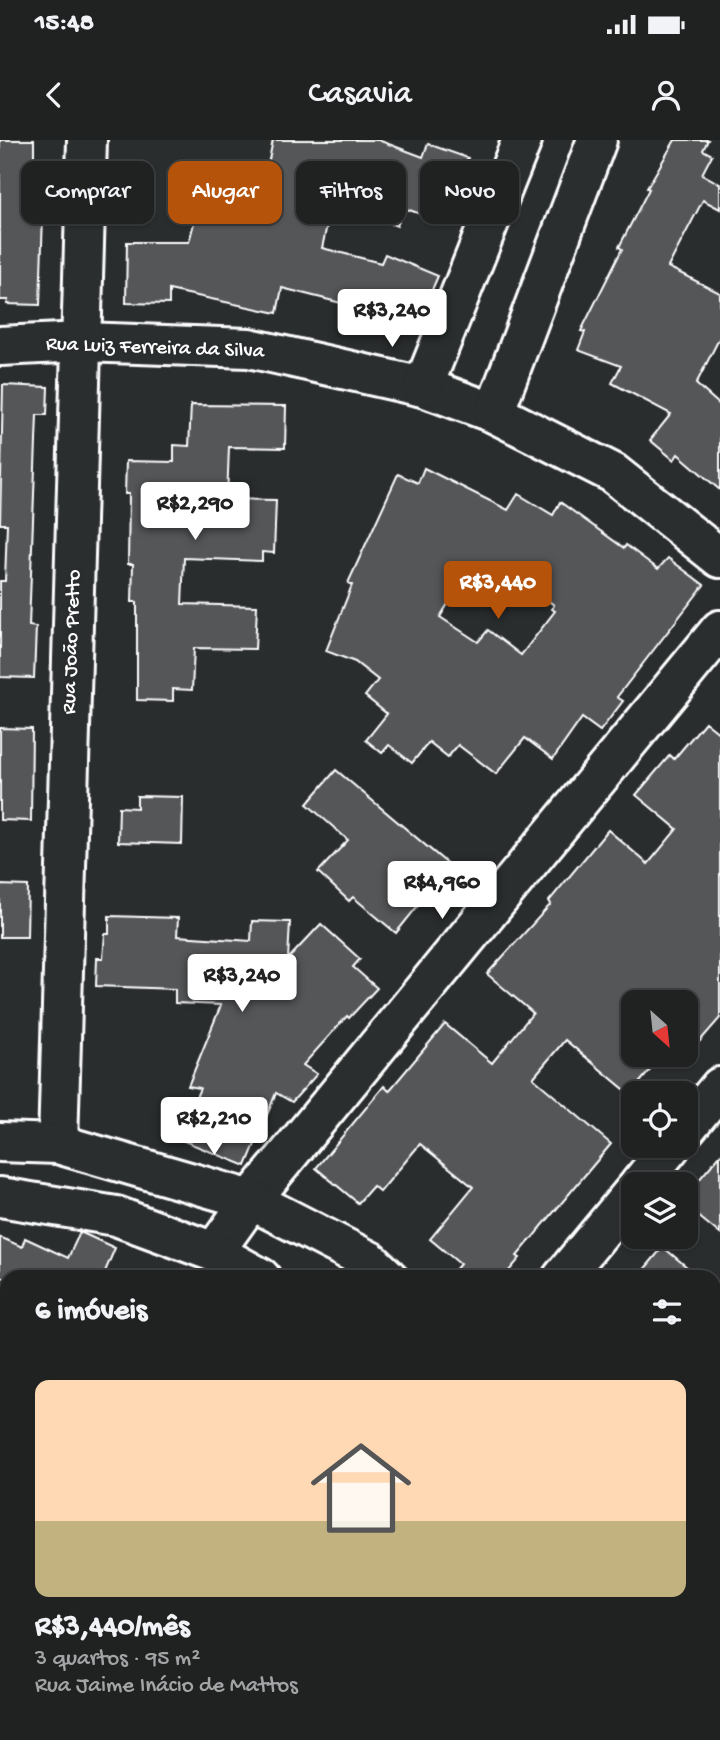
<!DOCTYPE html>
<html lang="pt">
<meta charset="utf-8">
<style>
body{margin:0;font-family:"Gochi Hand",sans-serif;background:#282a2a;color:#f1f3f6;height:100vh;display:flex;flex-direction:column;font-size:26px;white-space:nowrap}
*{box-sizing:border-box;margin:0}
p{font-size:23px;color:#a2a4a5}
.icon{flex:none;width:38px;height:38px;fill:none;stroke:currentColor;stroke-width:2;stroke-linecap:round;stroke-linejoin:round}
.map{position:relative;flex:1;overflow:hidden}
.panel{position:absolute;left:0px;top:1130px;width:721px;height:471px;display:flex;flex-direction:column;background:#202222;border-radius:21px 21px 0 0;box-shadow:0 2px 5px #0004,0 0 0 2px #3d3f40}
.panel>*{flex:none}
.banner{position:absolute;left:21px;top:21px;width:679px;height:63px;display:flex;gap:14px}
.needle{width:46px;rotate:153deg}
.fabs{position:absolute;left:621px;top:850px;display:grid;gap:14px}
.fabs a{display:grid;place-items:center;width:77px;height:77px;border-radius:14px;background:#202222;box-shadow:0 2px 5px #0004,0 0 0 2px #3d3f40;font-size:35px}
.price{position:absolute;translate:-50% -60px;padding:0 16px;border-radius:7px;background:#fff;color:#222;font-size:23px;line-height:46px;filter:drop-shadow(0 2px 4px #0008)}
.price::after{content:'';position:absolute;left:50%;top:42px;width:21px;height:16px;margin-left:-10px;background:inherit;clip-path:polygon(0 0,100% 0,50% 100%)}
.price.on{background:#b45309;color:#fff}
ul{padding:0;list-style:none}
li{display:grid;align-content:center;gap:14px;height:371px;padding:0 35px}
li span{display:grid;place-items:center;height:217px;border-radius:14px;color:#555}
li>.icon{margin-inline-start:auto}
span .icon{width:126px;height:126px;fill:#fffc;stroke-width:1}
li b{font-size:30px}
h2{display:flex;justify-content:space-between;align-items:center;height:84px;padding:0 35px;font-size:30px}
.tag{padding:0 24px;border-radius:14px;background:#202222;box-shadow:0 2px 5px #0004,0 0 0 2px #3d3f40;font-size:24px;line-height:63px}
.tag.on{background:#b45309;color:#fff}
.status{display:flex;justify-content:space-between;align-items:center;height:49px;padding:0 35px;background:#202222;direction:ltr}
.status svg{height:19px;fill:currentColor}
header{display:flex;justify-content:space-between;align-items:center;height:91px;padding:0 35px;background:#202222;font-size:32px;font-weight:600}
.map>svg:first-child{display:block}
.building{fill:#555758;stroke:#fff;stroke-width:2;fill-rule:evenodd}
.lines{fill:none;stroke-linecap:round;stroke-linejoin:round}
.minor-casing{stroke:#fff;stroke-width:44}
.major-casing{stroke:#fff;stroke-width:44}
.minor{stroke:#2a2d2e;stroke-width:38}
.major{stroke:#2a2d2e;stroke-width:38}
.labels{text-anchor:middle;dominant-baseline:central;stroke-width:5;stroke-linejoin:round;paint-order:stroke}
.street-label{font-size:21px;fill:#fff;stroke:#2a2d2e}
</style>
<div class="status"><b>15:48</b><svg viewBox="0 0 49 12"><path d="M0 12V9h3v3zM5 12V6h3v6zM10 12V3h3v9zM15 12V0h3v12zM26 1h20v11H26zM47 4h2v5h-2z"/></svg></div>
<header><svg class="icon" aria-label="back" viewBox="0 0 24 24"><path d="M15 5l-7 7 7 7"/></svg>Casavia<svg class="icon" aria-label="person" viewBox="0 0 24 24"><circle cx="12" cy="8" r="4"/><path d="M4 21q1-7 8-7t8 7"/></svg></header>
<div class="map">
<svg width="720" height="1600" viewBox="0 0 720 1600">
<rect width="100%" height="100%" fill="#2a2d2e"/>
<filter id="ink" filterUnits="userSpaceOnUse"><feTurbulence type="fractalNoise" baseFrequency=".0143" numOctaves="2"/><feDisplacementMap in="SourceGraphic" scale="14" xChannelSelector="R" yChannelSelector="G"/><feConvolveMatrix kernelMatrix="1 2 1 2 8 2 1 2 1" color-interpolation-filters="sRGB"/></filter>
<g filter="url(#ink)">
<g class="building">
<path d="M 0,0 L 34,0 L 34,21 L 57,21 L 56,44 L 44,44 L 40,165 L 7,164 L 8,160 L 0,160 Z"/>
<path d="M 273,0 L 378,0 L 423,17 L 428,4 L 468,18 L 453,61 L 446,58 L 437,80 L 404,68 L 397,86 L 332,62 L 322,108 L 381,123 L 385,114 L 438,136 L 416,187 L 346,158 L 345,164 L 282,148 L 277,173 L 169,150 L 169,164 L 126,163 L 127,102 L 189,102 L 201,56 L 261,59 Z"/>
<path d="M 675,0 L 708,0 L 703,10 L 712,15 L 702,34 L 720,44 L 720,69 L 703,60 L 668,127 L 720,153 L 720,197 L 696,244 L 720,265 L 720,350 L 678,314 L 674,320 L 650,300 L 671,274 L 612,243 L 621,226 L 578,210 L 585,192 L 581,191 L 622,109 L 619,107 L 649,49 L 647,48 Z"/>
<path d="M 3,245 L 48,247 L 47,275 L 37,275 L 29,486 L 36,487 L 34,538 L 0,537 L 0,441 L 5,441 L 7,384 L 0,384 Z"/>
<path d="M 191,265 L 286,266 L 285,308 L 229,307 L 227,359 L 276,360 L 274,413 L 262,412 L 262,421 L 184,418 L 182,464 L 257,466 L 255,509 L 194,508 L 192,550 L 173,549 L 173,561 L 137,560 L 137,462 L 132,462 L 133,424 L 128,424 L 129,354 L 125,354 L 126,321 L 174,322 L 174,305 L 189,306 Z"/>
<path d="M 424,328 L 508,370 L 518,354 L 553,375 L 560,362 L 624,408 L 626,405 L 658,429 L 668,418 L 704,445 L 617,557 L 623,561 L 600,591 L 582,578 L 553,619 L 525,598 L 496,634 L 458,605 L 448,617 L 429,602 L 412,623 L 389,605 L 382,613 L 366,600 L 387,574 L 365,556 L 378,540 L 355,522 L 326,511 L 352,445 L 348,443 L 398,334 L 418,343 ZM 504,428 L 554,465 L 552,469 L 555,471 L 521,515 L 488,490 L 478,502 L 440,477 L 462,441 L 488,456 Z"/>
<path d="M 705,582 L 720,594 L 720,878 L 686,917 L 686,863 L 634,863 L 634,915 L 663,915 L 630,954 L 565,900 L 533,938 L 611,1004 L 517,1116 L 520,1118 L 503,1138 L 448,1138 L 460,1124 L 430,1099 L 473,1047 L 420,1004 L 380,1052 L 373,1046 L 358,1063 L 316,1028 L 384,946 L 389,951 L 445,884 L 492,923 L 533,873 L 487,834 L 551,764 L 549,761 L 608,690 L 648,724 L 677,689 L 636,655 L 670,615 L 674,619 Z"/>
<path d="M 0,588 L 32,589 L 31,681 L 0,680 Z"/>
<path d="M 336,630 L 450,726 L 396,793 L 353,757 L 349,761 L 318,732 L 348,700 L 307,664 Z"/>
<path d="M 137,656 L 183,657 L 182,704 L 118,702 L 119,667 L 137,668 Z"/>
<path d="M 0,745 L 28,746 L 27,797 L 0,797 Z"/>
<path d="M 109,776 L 178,778 L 177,796 L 251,801 L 252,781 L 290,782 L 288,819 L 321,784 L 360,819 L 353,827 L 377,848 L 349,878 L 347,876 L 303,925 L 317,934 L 292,962 L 276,953 L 246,1026 L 179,999 L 200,948 L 188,946 L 221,865 L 175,863 L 175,849 L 96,846 L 97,818 L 103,818 L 105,794 L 109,794 Z"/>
<path d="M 720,1015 L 720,1094 L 686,1066 L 686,1055 Z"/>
<path d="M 80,1092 L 115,1108 L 104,1134 L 112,1138 L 0,1138 L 0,1097 L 22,1107 L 25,1098 L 68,1118 Z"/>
<path d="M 663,1107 L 700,1138 L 637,1138 Z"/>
</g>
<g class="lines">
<g class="minor-casing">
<g id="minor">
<path d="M 0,206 L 82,202 L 249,208 L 423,247 L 494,273 L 613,333 L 720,418"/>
<path d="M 423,247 L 522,0"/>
<path d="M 494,273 L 597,0"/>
<path d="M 686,988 L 720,947"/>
<path d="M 58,1004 L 87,0"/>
<path d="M 639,1045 L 671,1006"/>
<path d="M 214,1112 L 251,1060 L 720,490"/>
<path d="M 562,1138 L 634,1051"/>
<path d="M 175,1600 L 180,1594"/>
</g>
</g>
<g class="major-casing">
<g id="major">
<path d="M 0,1002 L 58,1004 L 251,1060 L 370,1121 L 388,1138"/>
<path d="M 0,1057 L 116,1076 L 214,1112 L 261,1138"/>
<path d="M 714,1422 L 720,1415"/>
<path d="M 714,1486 L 720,1479"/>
<path d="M 564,1600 L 569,1594"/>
<path d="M 618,1600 L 623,1594"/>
</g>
</g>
<use href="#minor" class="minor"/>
<use href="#major" class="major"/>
</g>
</g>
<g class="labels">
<g class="street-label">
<text transform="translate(155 209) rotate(2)">Rua Luiz Ferreira da Silva</text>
<text transform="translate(73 502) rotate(-88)">Rua João Pretto</text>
</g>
</g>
</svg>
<div class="fabs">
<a><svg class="needle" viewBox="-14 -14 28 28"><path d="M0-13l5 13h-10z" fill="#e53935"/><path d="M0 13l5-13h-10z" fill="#a2a4a5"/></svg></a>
<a><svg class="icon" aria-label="locate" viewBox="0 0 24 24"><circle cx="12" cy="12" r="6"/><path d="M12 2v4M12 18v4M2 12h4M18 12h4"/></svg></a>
<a><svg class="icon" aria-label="layers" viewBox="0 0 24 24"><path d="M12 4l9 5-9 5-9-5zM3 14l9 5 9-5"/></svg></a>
</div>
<b class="price" style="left:392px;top:209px">R$3,240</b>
<b class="price" style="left:195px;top:402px">R$2,290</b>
<b class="price on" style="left:498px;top:481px">R$3,440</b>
<b class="price" style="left:442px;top:781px">R$4,960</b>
<b class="price" style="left:242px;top:874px">R$3,240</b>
<b class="price" style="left:214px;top:1017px">R$2,210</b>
<div class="banner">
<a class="tag">Comprar</a>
<a class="tag on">Alugar</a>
<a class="tag">Filtros</a>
<a class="tag">Novo</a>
</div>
<section class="panel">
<h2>6 imóveis<svg class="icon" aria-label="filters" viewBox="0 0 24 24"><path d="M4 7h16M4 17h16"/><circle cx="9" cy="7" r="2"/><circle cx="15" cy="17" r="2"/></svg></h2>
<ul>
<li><span style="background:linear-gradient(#ffd9b3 65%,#c2b280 0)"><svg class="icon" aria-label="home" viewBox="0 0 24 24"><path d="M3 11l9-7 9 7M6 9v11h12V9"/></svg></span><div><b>R$3,440/mês</b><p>3 quartos · 95 m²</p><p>Rua Jaime Inácio de Mattos</p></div></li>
</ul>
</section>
</div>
